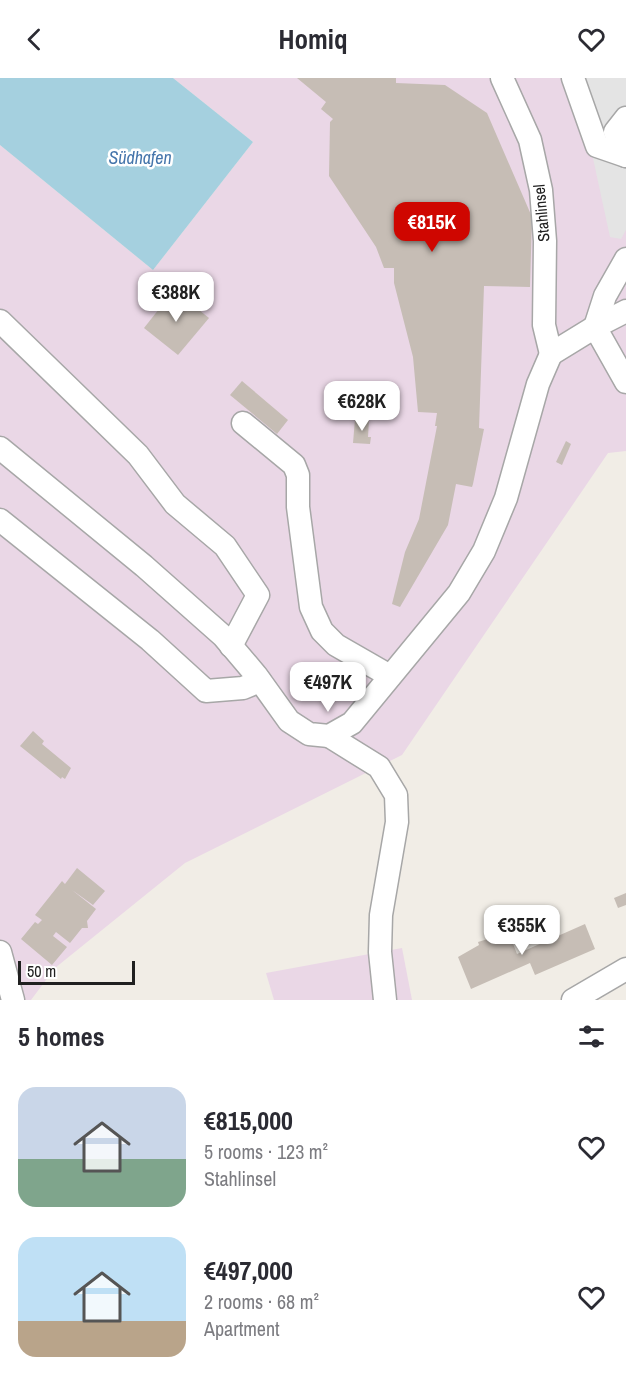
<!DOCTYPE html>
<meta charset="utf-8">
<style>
body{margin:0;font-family:"Archivo Narrow",sans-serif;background:#f7f7f7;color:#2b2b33;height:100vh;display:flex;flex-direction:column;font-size:22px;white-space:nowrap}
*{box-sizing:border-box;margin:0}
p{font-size:20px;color:#7c7c81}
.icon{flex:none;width:33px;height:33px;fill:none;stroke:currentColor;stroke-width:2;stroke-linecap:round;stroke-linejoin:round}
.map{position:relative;height:922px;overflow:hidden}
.details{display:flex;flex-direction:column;background:#fff;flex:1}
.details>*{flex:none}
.scale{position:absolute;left:18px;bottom:15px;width:117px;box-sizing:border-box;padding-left:6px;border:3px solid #202020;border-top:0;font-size:16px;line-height:21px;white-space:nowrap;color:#202020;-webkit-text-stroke:4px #fff;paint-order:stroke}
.price{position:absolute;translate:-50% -51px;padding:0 14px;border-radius:12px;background:#fff;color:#222;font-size:20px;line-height:39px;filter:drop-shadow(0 2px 3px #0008)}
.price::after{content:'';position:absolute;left:50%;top:36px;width:18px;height:14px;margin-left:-9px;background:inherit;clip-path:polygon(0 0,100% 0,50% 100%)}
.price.selected{background:#cf0600;color:#fff}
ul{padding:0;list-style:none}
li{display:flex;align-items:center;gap:18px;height:150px;padding:0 18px}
li span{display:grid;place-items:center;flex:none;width:168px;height:120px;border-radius:18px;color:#555}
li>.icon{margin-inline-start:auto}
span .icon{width:72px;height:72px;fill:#fffc;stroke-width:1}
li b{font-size:26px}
h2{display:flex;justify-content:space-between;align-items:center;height:72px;padding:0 18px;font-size:26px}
header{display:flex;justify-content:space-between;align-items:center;height:78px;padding:0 18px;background:#fff;font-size:27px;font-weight:700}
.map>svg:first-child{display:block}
.industrial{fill:#ead7e6}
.parking{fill:#e4e4e4}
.water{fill:#a5d0df}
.building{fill:#c6bdb5}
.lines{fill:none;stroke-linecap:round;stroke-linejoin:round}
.minor-casing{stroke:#a7a7a7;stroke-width:25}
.minor{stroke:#fff;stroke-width:22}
.labels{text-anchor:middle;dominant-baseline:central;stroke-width:5;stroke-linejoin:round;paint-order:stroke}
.street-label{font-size:16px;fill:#202020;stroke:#fff}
.water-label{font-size:18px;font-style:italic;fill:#4575ab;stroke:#fff}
</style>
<header><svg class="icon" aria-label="back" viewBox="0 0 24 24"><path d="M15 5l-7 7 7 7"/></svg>Homiq<svg class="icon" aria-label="heart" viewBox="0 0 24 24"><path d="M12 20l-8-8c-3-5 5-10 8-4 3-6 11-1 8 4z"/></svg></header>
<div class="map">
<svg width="626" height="922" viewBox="0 0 626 922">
<rect width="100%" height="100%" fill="#f1ede6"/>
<g class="industrial">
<path d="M 173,0 L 626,0 L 626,373 L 608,375 L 402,677 L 185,785 L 55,890 L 31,922 L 0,922 L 0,67 L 153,192 L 253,64 Z"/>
<path d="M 402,870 L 412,922 L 274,922 L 266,895 Z"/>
</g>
<path class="parking" d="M 566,0 L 626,0 L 626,152 L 621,161 L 610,159 L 591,71 Z"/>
<path class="water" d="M 0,0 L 173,0 L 253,64 L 153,192 L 0,67 Z"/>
<g class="building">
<path d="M 297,0 L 396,0 L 396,5 L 445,7 L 487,35 L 532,139 L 530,209 L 484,208 L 479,350 L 484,351 L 473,406 L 472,409 L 456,406 L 448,447 L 400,529 L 392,526 L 405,474 L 419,441 L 437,348 L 435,348 L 437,335 L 418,334 L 413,279 L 394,205 L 394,190 L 384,190 L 376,169 L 329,98 L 330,44 L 333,41 L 321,31 L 326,24 Z"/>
<path d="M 174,212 L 209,240 L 178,277 L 144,250 Z"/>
<path d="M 242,303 L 288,342 L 277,356 L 230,317 Z"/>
<path d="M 355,341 L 369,342 L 368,359 L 371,359 L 370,366 L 353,365 Z"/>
<path d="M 566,363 L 571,366 L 562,387 L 556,384 Z"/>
<path d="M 33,653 L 44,663 L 42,666 L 71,690 L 65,701 L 62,699 L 61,701 L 20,668 Z"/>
<path d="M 77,790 L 105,813 L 93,827 L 72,812 L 96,831 L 87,843 L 88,850 L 82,850 L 70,865 L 56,854 L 53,858 L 67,869 L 52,887 L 21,861 L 35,844 L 38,846 L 42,842 L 35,837 L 62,803 L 65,806 Z"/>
<path d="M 626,815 L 626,827 L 618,830 L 614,820 Z"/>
<path d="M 585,846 L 595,871 L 535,897 L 530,885 L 471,911 L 458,879 L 479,867 L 478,864 L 504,856 L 508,864 L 512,863 L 517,876 Z"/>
</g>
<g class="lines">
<g class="minor-casing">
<g id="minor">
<path d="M 502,0 L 530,62 L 541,112 L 545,163 L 544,247 L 551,276"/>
<path d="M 573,0 L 597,68 L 626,78"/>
<path d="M 626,78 L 615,54 L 626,40"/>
<path d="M 0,243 L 138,377 L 175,426 L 225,468 L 258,517 L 231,568"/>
<path d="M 595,249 L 605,218 L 626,181"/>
<path d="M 595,249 L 626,304"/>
<path d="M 551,276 L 595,249 L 626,233"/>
<path d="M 243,345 L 294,387 L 298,397 L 298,429 L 311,529 L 322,553 L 336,567 L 390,598"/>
<path d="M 0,370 L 144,488 L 223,558 L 256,597 L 289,643 L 309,656 L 329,658 L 352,645 L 459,515 L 484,473 L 506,420 L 538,306 L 551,276"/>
<path d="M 0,442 L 150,562 L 206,613 L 243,610 L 260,603"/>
<path d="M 329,658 L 379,689 L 396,717 L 397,744 L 381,837 L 380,874 L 385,922"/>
<path d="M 0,874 L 13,922"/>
<path d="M 573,922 L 626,891"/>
</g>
</g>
<use href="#minor" class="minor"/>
</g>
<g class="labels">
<g class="street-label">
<text transform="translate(541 135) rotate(-95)">Stahlinsel</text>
</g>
<g class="water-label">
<text x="140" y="79">Südhafen</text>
</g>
</g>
</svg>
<div class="scale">50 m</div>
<b class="price selected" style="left:432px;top:175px">€815K</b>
<b class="price" style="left:176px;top:245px">€388K</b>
<b class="price" style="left:362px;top:354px">€628K</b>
<b class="price" style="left:328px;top:635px">€497K</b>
<b class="price" style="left:522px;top:878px">€355K</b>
</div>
<section class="details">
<h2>5 homes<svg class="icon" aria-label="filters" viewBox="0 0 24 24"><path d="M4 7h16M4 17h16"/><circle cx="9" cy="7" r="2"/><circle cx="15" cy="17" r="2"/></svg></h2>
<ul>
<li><span style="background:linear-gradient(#c9d6e8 60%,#7fa58c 0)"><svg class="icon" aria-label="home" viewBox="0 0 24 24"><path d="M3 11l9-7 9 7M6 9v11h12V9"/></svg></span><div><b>€815,000</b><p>5 rooms · 123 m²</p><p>Stahlinsel</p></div><svg class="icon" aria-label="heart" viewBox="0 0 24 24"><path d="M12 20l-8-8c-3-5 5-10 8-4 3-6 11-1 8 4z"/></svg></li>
<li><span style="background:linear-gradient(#bfe0f5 70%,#b9a48a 0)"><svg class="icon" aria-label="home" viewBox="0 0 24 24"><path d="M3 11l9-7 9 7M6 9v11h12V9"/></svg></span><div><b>€497,000</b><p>2 rooms · 68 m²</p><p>Apartment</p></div><svg class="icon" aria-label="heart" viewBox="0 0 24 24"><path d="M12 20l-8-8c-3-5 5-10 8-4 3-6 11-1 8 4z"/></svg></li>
</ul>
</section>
